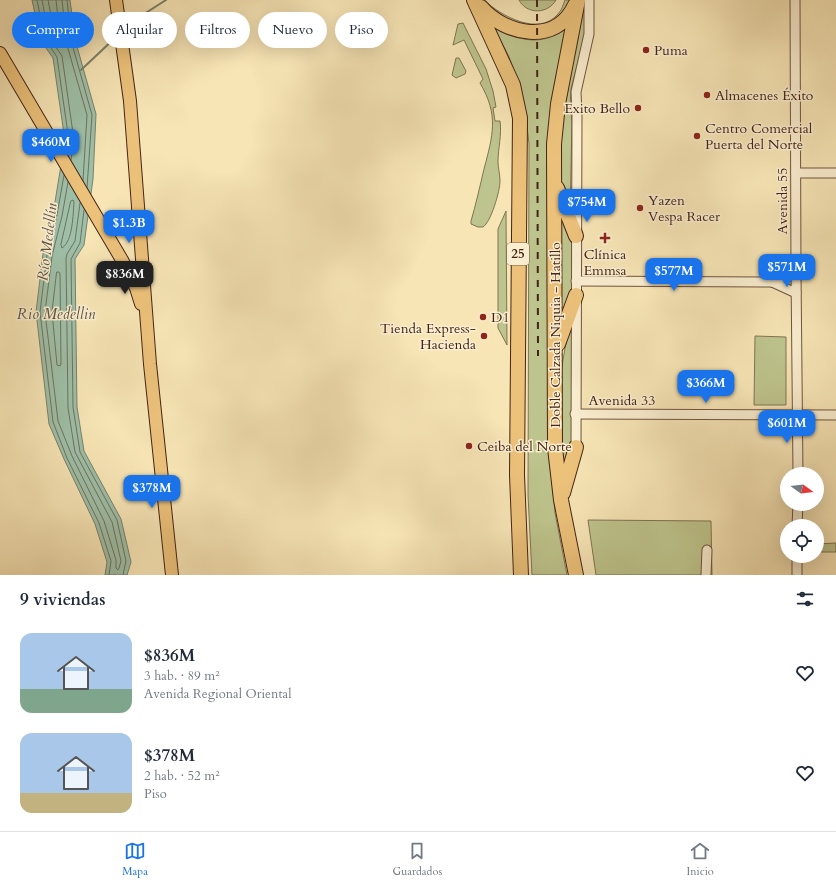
<!DOCTYPE html>
<html lang="es">
<meta charset="utf-8">
<style>
body{margin:0;font-family:Cardo,serif;background:#f2f2f3;color:#1f2937;height:100vh;display:flex;flex-direction:column;font-size:15px;white-space:nowrap}
*{box-sizing:border-box;margin:0}
p{font-size:13px;color:#747a83}
.icon{flex:none;width:22px;height:22px;fill:none;stroke:currentColor;stroke-width:2;stroke-linecap:round;stroke-linejoin:round}
.map{position:relative;height:575px;overflow:hidden}
.side{display:flex;flex-direction:column;background:#fff;flex:1}
.side>*{flex:none}
.guide{position:absolute;left:12px;top:12px;width:400px;height:36px;display:flex;gap:8px}
.needle{width:26px;rotate:105deg}
.buttons{position:absolute;left:780px;top:467px;display:grid;gap:8px}
.buttons a{display:grid;place-items:center;width:44px;height:44px;border-radius:50%;background:#fff;box-shadow:0 4px 16px #0002;font-size:20px}
.price{position:absolute;translate:-50% -34px;padding:0 9px;border-radius:8px;background:#1a73e8;color:#fff;font-size:13px;line-height:26px;filter:drop-shadow(0 1px 2px #0008)}
.price::after{content:'';position:absolute;left:50%;top:24px;width:12px;height:9px;margin-left:-6px;background:inherit;clip-path:polygon(0 0,100% 0,50% 100%)}
.price.active{background:#222;color:#fff}
ul{padding:0;list-style:none}
li{display:flex;align-items:center;gap:12px;height:100px;padding:0 20px}
li span{display:grid;place-items:center;flex:none;width:112px;height:80px;border-radius:12px;color:#555}
li>.icon{margin-inline-start:auto}
span .icon{width:48px;height:48px;fill:#fffc;stroke-width:1}
li b{font-size:17px}
h2{display:flex;justify-content:space-between;align-items:center;height:48px;padding:0 20px;font-size:17px}
.tag{padding:0 14px;border-radius:18px;background:#fff;box-shadow:0 4px 16px #0002;font-size:14px;line-height:36px}
.tag.active{background:#1a73e8;color:#fff}
.dock{display:flex;justify-content:space-around;align-items:center;height:56px;border-top:1px solid #e0e1e3;background:#fff;font-size:11px;color:#747a83}
.dock a{display:grid;justify-items:center;gap:2px}
.dock .active{color:#1a73e8}
.map>svg:first-child{display:block}
.green{fill:#bec48d;stroke:#807452}
.water{fill:#9ec0a8;stroke:#7a826e}
.lines{fill:none;stroke-linecap:round;stroke-linejoin:round}
.shore{stroke:#707260;stroke-width:1}
.stream{stroke:#7a826e;stroke-width:2}
.minor-casing{stroke:#70543f;stroke-width:11}
.major-casing{stroke:#432417;stroke-width:14}
.highway-casing{stroke:#432417;stroke-width:16}
.minor{stroke:#faeed0;stroke-width:9}
.major{stroke:#ecc27b;stroke-width:12}
.highway{stroke:#ecc27b;stroke-width:14}
.rail{stroke:#432417;stroke-width:2;stroke-dasharray:7 7;stroke-linecap:butt}
.poi-dot{fill:#8f2418;stroke:#faeed0;stroke-width:1.5}
.labels{text-anchor:middle;dominant-baseline:central;stroke-width:3;stroke-linejoin:round;paint-order:stroke}
.shield{fill:#faeed0;stroke:#7a614e;stroke-width:1}
.shield-label{font-size:13px;font-weight:bold;fill:#432417}
.poi-label{font-size:14px;fill:#432417;stroke:#faeed0;text-anchor:start}
.street-label{font-size:14px;fill:#432417;stroke:#faeed0}
.water-label{font-size:15px;font-style:italic;fill:#5e5342;stroke:#faeed0}
</style>
<div class="map">
<svg width="836" height="575" viewBox="0 0 836 575">
<rect width="100%" height="100%" fill="#f7e5b6"/>
<filter id="stains"><feTurbulence type="fractalNoise" baseFrequency=".005" numOctaves="4"/><feColorMatrix values="0 0 0 0 .2 0 0 0 0 .09 0 0 0 0 .02 0 0 0 .5 -.17"/></filter>
<radialGradient id="worn" r=".72"><stop offset=".6" stop-color="#630" stop-opacity="0"/><stop offset="1" stop-color="#630" stop-opacity=".3"/></radialGradient>
<g class="green">
<path d="M 479,0 L 484,0 C 501,16 539,37 558,14 C 562,10 563,5 565,0 L 571,0 C 558,25 533,32 507,19 C 498,14 488,6 479,0 Z"/>
<path d="M 519,0 L 556,0 C 548,14 527,15 519,0 Z"/>
<path d="M 585,0 L 587,26 L 571,89 L 570,106 L 572,121 L 570,214 L 562,195 L 560,161 L 561,127 L 566,94 Z"/>
<path d="M 463,23 L 486,69 L 493,91 L 496,107 L 493,108 L 495,121 L 500,121 C 502,135 498,148 498,162 C 498,168 500,174 500,181 C 500,191 491,222 483,227 L 478,227 L 471,224 L 471,221 C 476,204 480,186 484,169 C 493,135 499,115 480,83 L 483,79 L 464,40 L 453,45 L 458,24 Z"/>
<path d="M 492,27 C 522,41 539,47 568,28 L 556,81 L 549,447 L 555,513 L 567,575 L 532,575 L 528,495 L 529,144 C 526,113 521,85 509,57 C 504,46 498,37 492,27 Z"/>
<path d="M 456,58 L 459,58 L 466,71 L 465,74 L 456,78 L 452,75 Z"/>
<path d="M 506,211 L 507,345 L 498,328 L 498,229 Z"/>
<path d="M 561,218 L 572,236 L 572,297 L 561,323 Z"/>
<path d="M 572,322 L 572,440 L 563,478 C 558,430 556,368 572,322 Z"/>
<path d="M 755,336 L 786,337 L 786,405 L 754,405 Z"/>
<path d="M 588,520 L 711,521 L 712,575 L 596,575 Z"/>
<path d="M 836,543 L 836,552 L 817,552 L 817,544 Z"/>
</g>
<path class="water" d="M 32,0 L 70,0 L 76,43 L 96,114 L 93,179 L 84,245 L 75,259 L 77,407 L 84,451 L 121,519 L 131,562 L 127,575 L 105,575 L 107,562 L 95,524 L 64,459 L 49,424 L 36,312 L 43,254 L 53,214 L 65,141 L 53,58 L 41,41 Z"/>
<g class="lines">
<g class="shore">
<path d="M 37,0 L 45,39 L 57,57 L 69,141 L 67,153"/>
<path d="M 42,0 L 49,37 L 62,56 L 74,140 L 71,160"/>
<path d="M 48,0 L 55,35 L 58,38 L 60,36 L 56,0"/>
<path d="M 62,0 L 67,45 L 87,115 L 83,181"/>
<path d="M 67,0 L 72,44 L 92,115 L 87,188"/>
<path d="M 64,175 L 57,215 L 47,255 L 40,312 L 53,422 L 67,458 L 99,523 L 111,561 L 109,575"/>
<path d="M 68,182 L 62,216 L 52,256 L 45,312 L 58,421 L 72,456 L 104,521 L 116,560 L 116,568 L 118,570 L 119,568 L 121,561 L 112,522 L 75,452 L 68,408 L 66,258 L 67,254 L 75,241 L 80,203"/>
<path d="M 71,201 L 73,200 L 74,202 C 73,214 73,241 62,248 L 61,245 Z"/>
<path d="M 84,210 L 80,243 L 71,259 L 73,407 L 80,452 L 117,520 L 126,561 L 123,575"/>
<path d="M 57,272 L 59,272 L 60,274 L 61,364 L 60,366 L 57,365 L 52,312 Z"/>
</g>
<g class="stream">
<path d="M 124,29 L 130,23 L 166,0"/>
<path d="M 81,70 L 117,36"/>
</g>
<g class="minor-casing">
<g id="minor">
<path d="M 795,0 L 796,273 L 798,474"/>
<path d="M 796,173 L 836,173"/>
<path d="M 576,281 L 772,282 L 796,273"/>
<path d="M 772,282 L 796,293"/>
<path d="M 575,414 L 836,415"/>
<path d="M 576,447 L 577,114 L 576,92 L 589,34 L 589,0"/>
<path d="M 797,526 L 798,504"/>
<path d="M 706,575 L 707,550"/>
<path d="M 797,575 L 797,556"/>
</g>
</g>
<g class="major-casing">
<g id="major">
<path d="M 116,0 L 130,101 L 150,364 L 172,575"/>
<path d="M 0,53 L 122,260 L 136,288 L 141,304"/>
</g>
</g>
<g class="highway-casing">
<g id="highway">
<path d="M 474,0 L 513,85 L 520,118 L 517,475 L 521,575"/>
<path d="M 481,7 C 505,35 556,46 575,5"/>
<path d="M 557,188 L 576,236"/>
<path d="M 558,344 L 576,295"/>
<path d="M 563,493 L 576,447"/>
<path d="M 576,575 L 561,500 L 555,448 L 554,144 L 558,104 L 578,0"/>
</g>
</g>
<use href="#minor" class="minor"/>
<use href="#major" class="major"/>
<use href="#highway" class="highway"/>
<path class="rail" d="M 537,0 L 538,356"/>
</g>
<g class="poi-dot">
<circle cx="646" cy="50" r="4"/>
<circle cx="707" cy="95" r="4"/>
<circle cx="638" cy="108" r="4"/>
<circle cx="697" cy="136" r="4"/>
<circle cx="640" cy="208" r="4"/>
<path d="M603 232h4v4h4v4h-4v4h-4v-4h-4v-4h4z"/>
<circle cx="483" cy="317" r="4"/>
<circle cx="484" cy="336" r="4"/>
<circle cx="469" cy="446" r="4"/>
</g>
<g class="labels">
<rect class="shield" x="507" y="243" width="22" height="22" rx="3"/>
<g class="shield-label">
<text x="518" y="254">25</text>
</g>
<g class="poi-label">
<text x="654" y="50">Puma</text>
<text x="715" y="95">Almacenes Éxito</text>
<text x="630" y="108" text-anchor="end">Exito Bello</text>
<text x="705" y="128">Centro Comercial<tspan x="705" dy="16">Puerta del Norte</tspan></text>
<text x="648" y="200">Yazen<tspan x="648" dy="16">Vespa Racer</tspan></text>
<text x="605" y="254" text-anchor="middle">Clínica<tspan x="605" dy="16">Emmsa</tspan></text>
<text x="491" y="317">D1</text>
<text x="476" y="328" text-anchor="end">Tienda Express-<tspan x="476" dy="16">Hacienda</tspan></text>
<text x="477" y="446">Ceiba del Norte</text>
</g>
<g class="street-label">
<text transform="translate(782 201) rotate(-90)">Avenida 55</text>
<text transform="translate(555 335) rotate(-90)">Doble Calzada Niquia - Hatillo</text>
<text x="622" y="400">Avenida 33</text>
</g>
<g class="water-label">
<text transform="translate(47 242) rotate(-83)">Río Medellín</text>
<text x="56" y="314">Rio Medellin</text>
</g>
</g>
<rect width="100%" height="100%" filter="url(#stains)"/>
<rect width="100%" height="100%" fill="url(#worn)"/>
</svg>
<div class="buttons">
<a><svg class="needle" viewBox="-14 -14 28 28"><path d="M0-13l5 13h-10z" fill="#e53935"/><path d="M0 13l5-13h-10z" fill="#747a83"/></svg></a>
<a><svg class="icon" aria-label="locate" viewBox="0 0 24 24"><circle cx="12" cy="12" r="6"/><path d="M12 2v4M12 18v4M2 12h4M18 12h4"/></svg></a>
</div>
<b class="price" style="left:51px;top:163px">$460M</b>
<b class="price" style="left:587px;top:223px">$754M</b>
<b class="price" style="left:129px;top:244px">$1.3B</b>
<b class="price" style="left:787px;top:288px">$571M</b>
<b class="price" style="left:674px;top:292px">$577M</b>
<b class="price active" style="left:125px;top:295px">$836M</b>
<b class="price" style="left:706px;top:404px">$366M</b>
<b class="price" style="left:787px;top:444px">$601M</b>
<b class="price" style="left:152px;top:509px">$378M</b>
<div class="guide">
<a class="tag active">Comprar</a>
<a class="tag">Alquilar</a>
<a class="tag">Filtros</a>
<a class="tag">Nuevo</a>
<a class="tag">Piso</a>
</div>
</div>
<section class="side">
<h2>9 viviendas<svg class="icon" aria-label="filters" viewBox="0 0 24 24"><path d="M4 7h16M4 17h16"/><circle cx="9" cy="7" r="2"/><circle cx="15" cy="17" r="2"/></svg></h2>
<ul>
<li><span style="background:linear-gradient(#a9c7e8 70%,#7fa58c 0)"><svg class="icon" aria-label="home" viewBox="0 0 24 24"><path d="M3 11l9-7 9 7M6 9v11h12V9"/></svg></span><div><b>$836M</b><p>3 hab. · 89 m²</p><p>Avenida Regional Oriental</p></div><svg class="icon" aria-label="heart" viewBox="0 0 24 24"><path d="M12 20l-8-8c-3-5 5-10 8-4 3-6 11-1 8 4z"/></svg></li>
<li><span style="background:linear-gradient(#a9c7e8 75%,#c2b280 0)"><svg class="icon" aria-label="home" viewBox="0 0 24 24"><path d="M3 11l9-7 9 7M6 9v11h12V9"/></svg></span><div><b>$378M</b><p>2 hab. · 52 m²</p><p>Piso</p></div><svg class="icon" aria-label="heart" viewBox="0 0 24 24"><path d="M12 20l-8-8c-3-5 5-10 8-4 3-6 11-1 8 4z"/></svg></li>
</ul>
</section>
<nav class="dock">
<a class="active"><svg class="icon" aria-label="map" viewBox="0 0 24 24"><path d="M3 6l6-2 6 2 6-2v14l-6 2-6-2-6 2zM9 4v14M15 6v14"/></svg>Mapa</a>
<a><svg class="icon" aria-label="saved" viewBox="0 0 24 24"><path d="M7 4h10v16l-5-4-5 4z"/></svg>Guardados</a>
<a><svg class="icon" aria-label="home" viewBox="0 0 24 24"><path d="M3 11l9-7 9 7M6 9v11h12V9"/></svg>Inicio</a>
</nav>
